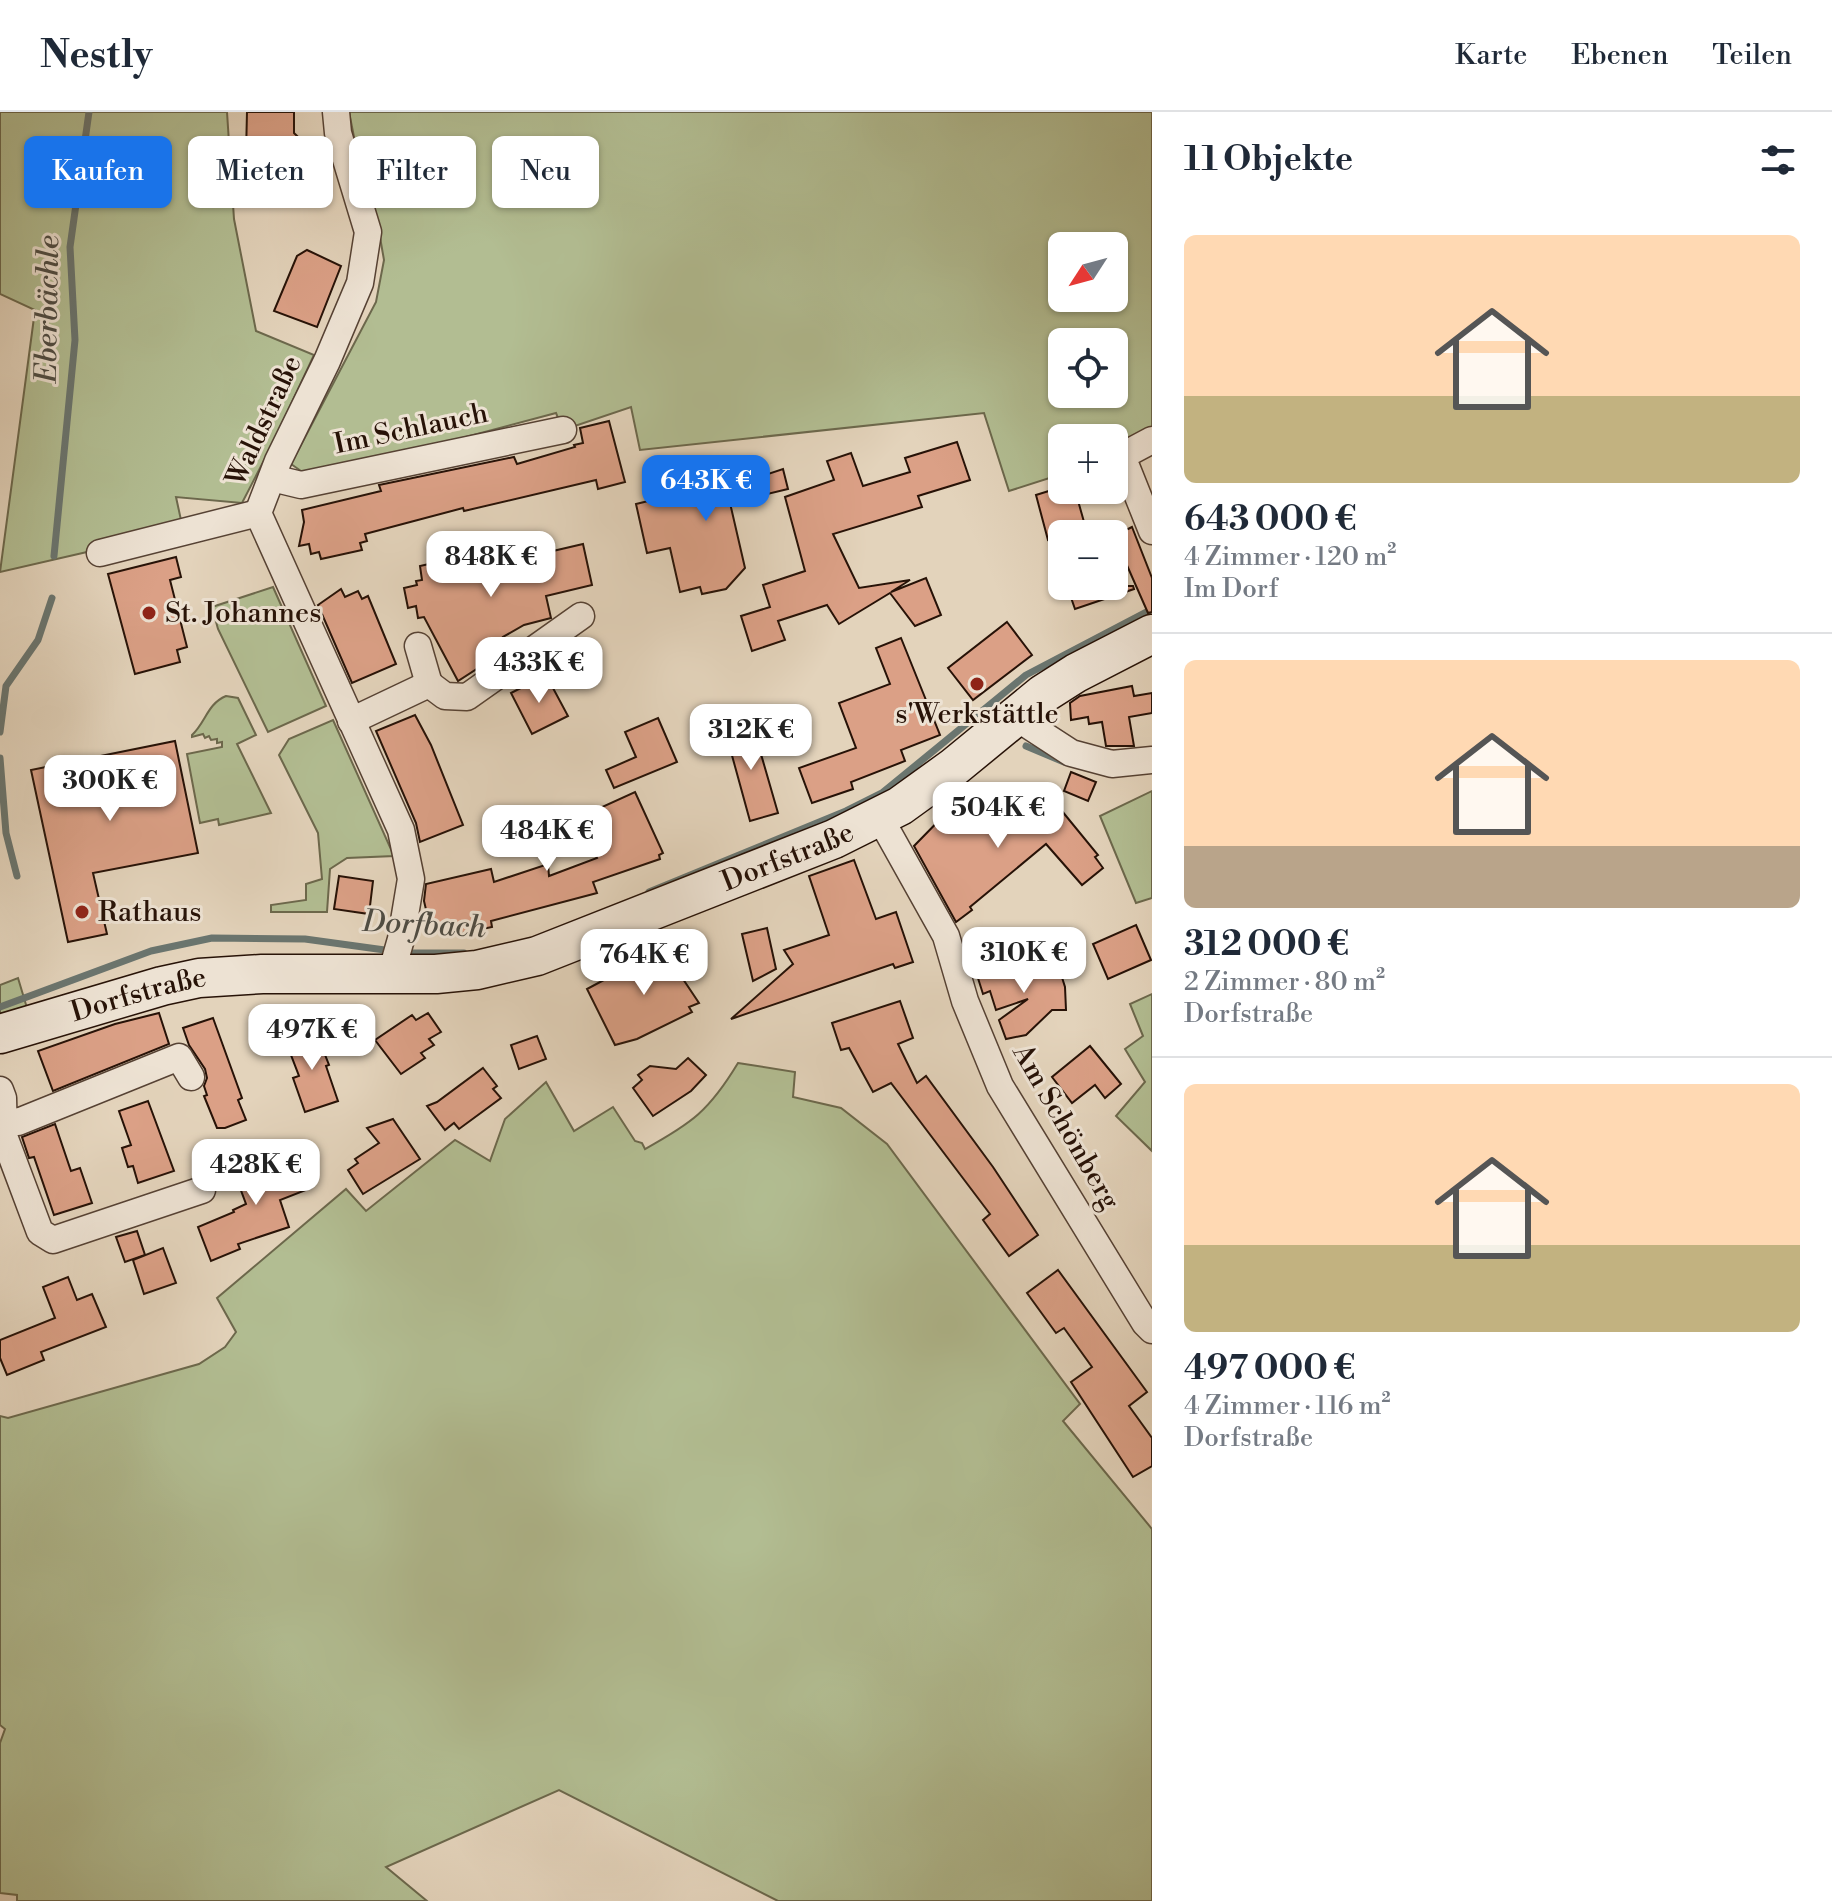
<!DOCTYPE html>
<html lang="de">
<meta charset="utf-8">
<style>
body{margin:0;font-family:"Libre Bodoni",serif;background:#f2f2f3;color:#1f2937;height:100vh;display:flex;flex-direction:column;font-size:30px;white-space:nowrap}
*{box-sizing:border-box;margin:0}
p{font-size:26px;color:#747a83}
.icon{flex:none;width:44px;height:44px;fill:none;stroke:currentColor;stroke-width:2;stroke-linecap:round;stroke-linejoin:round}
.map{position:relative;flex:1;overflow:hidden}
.side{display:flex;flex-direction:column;background:#fff;width:680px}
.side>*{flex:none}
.hud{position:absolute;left:24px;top:24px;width:760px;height:72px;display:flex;gap:16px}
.needle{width:52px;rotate:234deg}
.buttons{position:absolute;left:1048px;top:120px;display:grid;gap:16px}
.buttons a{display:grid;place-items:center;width:80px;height:80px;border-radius:12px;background:#fff;box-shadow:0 2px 6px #0004;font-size:40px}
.price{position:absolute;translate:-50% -68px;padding:0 18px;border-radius:16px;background:#fff;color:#222;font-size:26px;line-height:52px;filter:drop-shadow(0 2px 4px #0008)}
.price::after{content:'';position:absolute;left:50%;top:48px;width:24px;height:18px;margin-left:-12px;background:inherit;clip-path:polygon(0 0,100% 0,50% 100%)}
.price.active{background:#1a73e8;color:#fff}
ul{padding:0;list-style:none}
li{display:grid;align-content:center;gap:16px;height:424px;padding:0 32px}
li+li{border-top:2px solid #e0e1e3}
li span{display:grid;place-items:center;height:248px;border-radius:12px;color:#555}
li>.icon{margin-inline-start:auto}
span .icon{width:144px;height:144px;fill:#fffc;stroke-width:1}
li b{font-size:34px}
h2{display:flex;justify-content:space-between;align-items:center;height:96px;padding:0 32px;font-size:34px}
.chip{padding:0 28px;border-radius:12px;background:#fff;box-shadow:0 2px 6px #0004;font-size:28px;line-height:72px}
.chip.active{background:#1a73e8;color:#fff}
header{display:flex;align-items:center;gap:48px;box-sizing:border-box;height:112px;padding:0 40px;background:#fff;border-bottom:2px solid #e0e1e3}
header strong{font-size:38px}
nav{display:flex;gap:44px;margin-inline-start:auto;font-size:28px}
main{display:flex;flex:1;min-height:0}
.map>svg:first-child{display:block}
.green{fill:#b2bd92;stroke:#6c684c;stroke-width:2;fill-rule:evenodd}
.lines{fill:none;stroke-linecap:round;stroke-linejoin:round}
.stream{stroke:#6a756f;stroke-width:7}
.building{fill:#dba086;stroke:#271207;stroke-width:2}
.street-casing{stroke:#564234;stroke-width:29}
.secondary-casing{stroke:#271207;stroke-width:41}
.street{stroke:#ede2d3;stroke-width:26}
.secondary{stroke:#ede2d3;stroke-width:38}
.poi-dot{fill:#8f2418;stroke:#ede2d3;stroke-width:3}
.labels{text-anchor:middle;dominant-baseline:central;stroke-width:6;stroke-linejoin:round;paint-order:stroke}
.street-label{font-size:28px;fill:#271207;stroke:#ede2d3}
.poi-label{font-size:28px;fill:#271207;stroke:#ede2d3;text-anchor:start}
.water-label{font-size:30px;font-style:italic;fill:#4e4c44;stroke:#ede2d3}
</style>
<header>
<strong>Nestly</strong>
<nav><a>Karte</a><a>Ebenen</a><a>Teilen</a></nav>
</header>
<main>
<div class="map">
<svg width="1152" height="1789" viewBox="0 0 1152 1789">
<rect width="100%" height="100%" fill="#e3d3bb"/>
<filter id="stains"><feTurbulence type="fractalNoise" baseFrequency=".0025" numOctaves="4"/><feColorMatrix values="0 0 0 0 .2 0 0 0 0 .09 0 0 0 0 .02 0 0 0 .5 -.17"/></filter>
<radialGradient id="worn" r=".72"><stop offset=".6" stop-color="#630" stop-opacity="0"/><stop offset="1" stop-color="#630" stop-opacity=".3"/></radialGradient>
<g class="green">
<path d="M 0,0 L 227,0 L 234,107 L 256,219 L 314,243 L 272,333 L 242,391 L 176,385 L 181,408 L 100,437 L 0,460 L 35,198 L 0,182 Z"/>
<path d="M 349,0 L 1152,0 L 1152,328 L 1114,346 L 1114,326 L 1062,326 L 1062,362 L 1009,379 L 984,301 L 640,338 L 631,295 L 563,318 L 556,301 L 311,366 L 291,352 L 376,190 L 384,148 L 377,108 L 357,40 ZM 1062,134 L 1114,134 L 1114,186 L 1062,186 ZM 1062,230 L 1114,230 L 1114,282 L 1062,282 Z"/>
<path d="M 273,475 L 326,594 L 268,620 L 218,517 L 212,495 Z"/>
<path d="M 226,584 L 238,586 L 256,623 L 237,632 L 271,701 L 219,713 L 218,707 L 200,711 L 187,642 L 222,635 L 222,630 L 217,631 L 217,627 L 211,628 L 209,624 L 205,626 L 203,622 L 192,625 L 192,623 C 206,610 207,592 226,584 Z"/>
<path d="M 333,608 L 394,744 L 347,746 L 330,757 L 327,800 L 271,800 L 271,793 L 306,788 L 306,772 L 322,767 L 318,721 L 279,643 L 289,627 Z"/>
<path d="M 1152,679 L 1152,786 L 1136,791 L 1100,704 Z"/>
<path d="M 18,866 L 27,896 L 0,905 L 0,873 Z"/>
<path d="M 1152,882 L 1152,1039 L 1116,1004 L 1145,970 L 1125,937 L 1143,924 L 1130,892 Z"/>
<path d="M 738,951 L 795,960 L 793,985 L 841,996 L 887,1032 L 1080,1292 L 1063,1309 L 1152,1417 L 1152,1789 L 778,1789 L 559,1678 L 386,1755 L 427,1789 L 17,1789 L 17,1783 L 0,1781 L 0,1631 L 5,1617 L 0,1613 L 0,1304 L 8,1306 L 199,1252 L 225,1235 L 236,1220 L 217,1186 L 346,1077 L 366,1099 L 455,1028 L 490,1049 L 505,1007 L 546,970 L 574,1019 L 613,995 L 635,1029 L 642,1031 L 645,1037 C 692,1011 709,999 738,951 Z"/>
</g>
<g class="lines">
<g class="stream">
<path d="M 54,444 L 75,228 L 70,135 L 89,0"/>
<path d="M 0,620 L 6,574 L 38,528 L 52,486"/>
<path d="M 1026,634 L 1064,650"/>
<path d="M 0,646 L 6,721 L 17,764"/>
<path d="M 649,780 L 846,699 L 882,681 L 1026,563 L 1152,497"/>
<path d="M 405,841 L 464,841"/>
<path d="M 0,895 L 151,839 L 212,826 L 305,827 L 392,839"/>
</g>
</g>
<g class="building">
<path d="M 247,0 L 294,0 L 294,21 L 323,49 L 265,28 L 265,43 L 246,42 Z"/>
<path d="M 307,138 L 341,154 L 317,215 L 274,199 L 297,144 Z"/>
<path d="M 609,309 L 625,370 L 598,377 L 596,368 L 464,399 L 463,396 L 365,422 L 367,429 L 360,431 L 362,438 L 321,447 L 319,440 L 311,442 L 309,432 L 299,434 L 304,410 L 302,398 L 381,379 L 379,373 L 514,345 L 517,352 L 575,335 L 574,333 L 583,331 L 580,316 Z"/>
<path d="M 957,330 L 970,368 L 918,384 L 922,395 L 833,422 L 859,476 L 910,468 L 891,480 L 926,466 L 941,503 L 915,514 L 890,481 L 839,512 L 827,493 L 778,509 L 785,528 L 752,539 L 741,504 L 770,495 L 763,473 L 805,459 L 785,385 L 834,368 L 827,349 L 851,341 L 863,374 L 910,360 L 905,346 Z"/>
<path d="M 755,345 L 759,365 L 783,357 L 788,377 L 730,391 L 745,456 L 726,477 L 702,482 L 700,475 L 680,480 L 670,436 L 647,441 L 636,392 L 685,380 L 682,369 L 715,360 L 712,350 L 732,346 L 733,350 Z"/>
<path d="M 1052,378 L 1075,378 L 1086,417 L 1048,428 L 1036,383 Z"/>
<path d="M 1132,415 L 1152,466 L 1152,500 L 1148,501 L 1114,424 Z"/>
<path d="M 504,426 L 510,449 L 583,432 L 592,473 L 546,484 L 551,506 L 524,513 L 503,525 L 509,536 L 458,569 L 424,505 L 418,506 L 416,494 L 408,496 L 404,476 L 417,473 L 416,469 L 422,468 L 420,454 L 482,440 L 480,433 Z"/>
<path d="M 176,445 L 181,465 L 170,468 L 187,535 L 177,538 L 180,550 L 135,562 L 108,462 Z"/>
<path d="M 1067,474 L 1133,474 L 1134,477 L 1075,497 Z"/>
<path d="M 341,477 L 345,485 L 358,479 L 362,487 L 368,484 L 396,552 L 352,571 L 318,493 Z"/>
<path d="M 1007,510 L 1032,543 L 973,588 L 948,556 Z"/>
<path d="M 901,526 L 940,623 L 901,638 L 905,649 L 851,670 L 853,677 L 812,691 L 799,656 L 856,636 L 839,591 L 890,572 L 876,536 Z"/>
<path d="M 546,563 L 568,604 L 532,622 L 511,581 Z"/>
<path d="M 1132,574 L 1134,584 L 1152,581 L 1152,601 L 1129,605 L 1134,634 L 1106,634 L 1102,610 L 1089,612 L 1088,605 L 1071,608 L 1070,591 L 1080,584 Z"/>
<path d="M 415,603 L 431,633 L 463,713 L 420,730 L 416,711 L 376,619 Z"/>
<path d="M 658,606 L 677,650 L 614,676 L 606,658 L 636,645 L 625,620 Z"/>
<path d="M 752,611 L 778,701 L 750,709 L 725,618 Z"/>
<path d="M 175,629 L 198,741 L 93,761 L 107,822 L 68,830 L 31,658 Z"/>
<path d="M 1071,660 L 1096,670 L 1088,689 L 1064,679 Z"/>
<path d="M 635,680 L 663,741 L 659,743 L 660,747 L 593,770 L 597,781 L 491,809 L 492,815 L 458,822 L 456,813 L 431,819 L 424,789 L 426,772 L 491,757 L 494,770 L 548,752 L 549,764 L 597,746 L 578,706 Z"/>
<path d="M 1048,682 L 1098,743 L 1095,745 L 1103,756 L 1082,773 L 1046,732 L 970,795 L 972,798 L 956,810 L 914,734 L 959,688 L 985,715 L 1014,693 L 1022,703 Z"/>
<path d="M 854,748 L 876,807 L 896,800 L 913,850 L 895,856 L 893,852 L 731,907 L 793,852 L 784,838 L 829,823 L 809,764 Z"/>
<path d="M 339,764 L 373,769 L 369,802 L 334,797 Z"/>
<path d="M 1136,813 L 1151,848 L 1108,867 L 1093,832 Z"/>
<path d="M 767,816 L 776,857 L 753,869 L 742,822 Z"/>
<path d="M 671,832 L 688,864 L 683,867 L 699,891 L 689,895 L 692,900 L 637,927 L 615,933 L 587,877 Z"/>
<path d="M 1031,846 L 1037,863 L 1059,856 L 1065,875 L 1066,898 L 1052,898 L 1026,923 L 1006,927 L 999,908 L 1028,887 L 996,898 L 990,879 L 983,882 L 977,863 Z"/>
<path d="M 900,889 L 913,926 L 898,932 L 917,971 L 926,964 L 993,1055 L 1038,1123 L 1009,1144 L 983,1108 L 990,1102 L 891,971 L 873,980 L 849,936 L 841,938 L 832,911 Z"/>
<path d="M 159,901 L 169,932 L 53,979 L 38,939 L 115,912 Z"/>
<path d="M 428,901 L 441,920 L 429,927 L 434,933 L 421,941 L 425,946 L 401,962 L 375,928 L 412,903 L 416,908 Z"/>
<path d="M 213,906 L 242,986 L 238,988 L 246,1008 L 225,1016 L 217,1016 L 204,984 L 207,983 L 204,974 L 207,966 L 205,957 L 189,933 L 183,916 Z"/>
<path d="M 316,920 L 329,953 L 326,954 L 338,989 L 305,1000 L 293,966 L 299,964 L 286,930 Z"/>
<path d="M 537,924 L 546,947 L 519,957 L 511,933 Z"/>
<path d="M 1090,934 L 1121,972 L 1105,986 L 1095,973 L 1072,991 L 1052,965 Z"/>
<path d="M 688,946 L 706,963 L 691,979 L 653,1004 L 633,976 L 642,968 L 638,963 L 650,954 L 676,957 Z"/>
<path d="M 483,956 L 497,974 L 493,977 L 501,986 L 459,1017 L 454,1011 L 445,1018 L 427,994 L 437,990 Z"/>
<path d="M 148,989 L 174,1059 L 138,1071 L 133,1054 L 128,1055 L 122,1036 L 131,1033 L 119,999 Z"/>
<path d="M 393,1007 L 420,1047 L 363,1082 L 348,1058 L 358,1051 L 355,1047 L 379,1031 L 367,1016 Z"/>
<path d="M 55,1012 L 71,1059 L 80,1056 L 92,1091 L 54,1103 L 34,1045 L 29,1046 L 22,1025 Z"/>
<path d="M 298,1042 L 311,1076 L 280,1088 L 289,1115 L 238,1132 L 240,1137 L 211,1149 L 198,1115 L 234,1100 L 233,1098 L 246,1092 L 236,1065 Z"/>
<path d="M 137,1119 L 145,1143 L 125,1150 L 116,1125 Z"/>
<path d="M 163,1136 L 176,1171 L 144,1182 L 133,1148 Z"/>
<path d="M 1058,1158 L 1147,1280 L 1129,1294 L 1152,1326 L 1152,1354 L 1133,1365 L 1071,1270 L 1092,1255 L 1064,1216 L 1056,1221 L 1027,1181 Z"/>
<path d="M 68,1165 L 77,1188 L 92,1182 L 106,1215 L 41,1240 L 44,1248 L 7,1263 L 0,1246 L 0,1228 L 55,1206 L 43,1175 Z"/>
</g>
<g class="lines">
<g class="street-casing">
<g id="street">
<path d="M 336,0 L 338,21 L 368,120 L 360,171 L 327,249 L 278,349 L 258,401 L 401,718 L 411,767 L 401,827 L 391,862"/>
<path d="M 1152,328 L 1122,344 L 1152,419"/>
<path d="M 272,366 L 301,373 L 563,318"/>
<path d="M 100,441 L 258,401"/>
<path d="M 418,534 L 429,572"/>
<path d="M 1014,604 L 1071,641 L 1112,652 L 1152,648"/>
<path d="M 351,609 L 429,572 L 445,584 L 467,585 L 581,504"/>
<path d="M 880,706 L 946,824 L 965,889 L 1000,974 L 1145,1211 L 1152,1218"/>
<path d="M 0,978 L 3,986 L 4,1024 L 40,1120 L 53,1128 L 202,1078"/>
<path d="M 3,1007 L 18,1010 L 179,945 L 191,965"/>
</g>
</g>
<g class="secondary-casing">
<g id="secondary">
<path id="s1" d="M 0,922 L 162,874 L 199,866 L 262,862 L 436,862 L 477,858 L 537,844 L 834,727 L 900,694 L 954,655 L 1043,582 L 1076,561 L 1152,522"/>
</g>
</g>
<use href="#street" class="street"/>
<use href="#secondary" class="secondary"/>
</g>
<g class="poi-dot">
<circle cx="149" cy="501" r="8"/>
<circle cx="977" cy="572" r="8"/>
<circle cx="82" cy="800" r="8"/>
</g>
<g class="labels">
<g class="street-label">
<text transform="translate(264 309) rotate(-65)">Waldstraße</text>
<text transform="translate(411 317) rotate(-12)">Im Schlauch</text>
<text stroke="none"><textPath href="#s1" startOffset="816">Dorfstraße</textPath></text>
<text stroke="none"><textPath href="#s1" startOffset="144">Dorfstraße</textPath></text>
<text transform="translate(1066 1015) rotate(60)">Am Schönberg</text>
</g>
<g class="poi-label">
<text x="165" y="501">St. Johannes</text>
<text x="977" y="602" text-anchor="middle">s'Werkstättle</text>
<text x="98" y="800">Rathaus</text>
</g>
<g class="water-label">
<text transform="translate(48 197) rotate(-89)">Eberbächle</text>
<text transform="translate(424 813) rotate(3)">Dorfbach</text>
</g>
</g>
<rect width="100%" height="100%" filter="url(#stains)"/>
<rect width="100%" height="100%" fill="url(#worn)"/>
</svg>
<div class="buttons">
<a><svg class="needle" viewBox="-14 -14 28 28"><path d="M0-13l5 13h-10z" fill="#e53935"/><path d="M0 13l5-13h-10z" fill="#747a83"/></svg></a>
<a><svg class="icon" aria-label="locate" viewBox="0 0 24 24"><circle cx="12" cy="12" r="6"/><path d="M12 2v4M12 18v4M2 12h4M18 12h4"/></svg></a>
<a>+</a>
<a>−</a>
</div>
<b class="price active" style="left:706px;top:411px">643K €</b>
<b class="price" style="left:491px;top:487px">848K €</b>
<b class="price" style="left:539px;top:593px">433K €</b>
<b class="price" style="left:751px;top:660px">312K €</b>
<b class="price" style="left:110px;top:711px">300K €</b>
<b class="price" style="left:998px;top:738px">504K €</b>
<b class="price" style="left:547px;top:761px">484K €</b>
<b class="price" style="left:1024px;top:883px">310K €</b>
<b class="price" style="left:644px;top:885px">764K €</b>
<b class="price" style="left:312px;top:960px">497K €</b>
<b class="price" style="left:256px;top:1095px">428K €</b>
<div class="hud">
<a class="chip active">Kaufen</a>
<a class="chip">Mieten</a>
<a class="chip">Filter</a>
<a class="chip">Neu</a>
</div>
</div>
<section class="side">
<h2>11 Objekte<svg class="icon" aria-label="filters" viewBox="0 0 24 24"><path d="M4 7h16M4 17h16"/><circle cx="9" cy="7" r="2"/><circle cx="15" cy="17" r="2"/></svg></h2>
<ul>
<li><span style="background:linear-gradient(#ffd9b3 65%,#c2b280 0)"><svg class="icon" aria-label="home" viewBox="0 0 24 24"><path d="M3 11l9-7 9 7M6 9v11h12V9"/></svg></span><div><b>643 000 €</b><p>4 Zimmer · 120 m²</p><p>Im Dorf</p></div></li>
<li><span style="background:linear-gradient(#ffd9b3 75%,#b9a48a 0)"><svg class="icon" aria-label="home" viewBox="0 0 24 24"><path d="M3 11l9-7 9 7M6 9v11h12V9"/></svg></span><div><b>312 000 €</b><p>2 Zimmer · 80 m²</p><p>Dorfstraße</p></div></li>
<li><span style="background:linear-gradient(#ffd9b3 65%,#c2b280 0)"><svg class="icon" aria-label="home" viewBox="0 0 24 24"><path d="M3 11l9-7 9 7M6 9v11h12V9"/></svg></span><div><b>497 000 €</b><p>4 Zimmer · 116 m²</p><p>Dorfstraße</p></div></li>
</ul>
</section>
</main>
